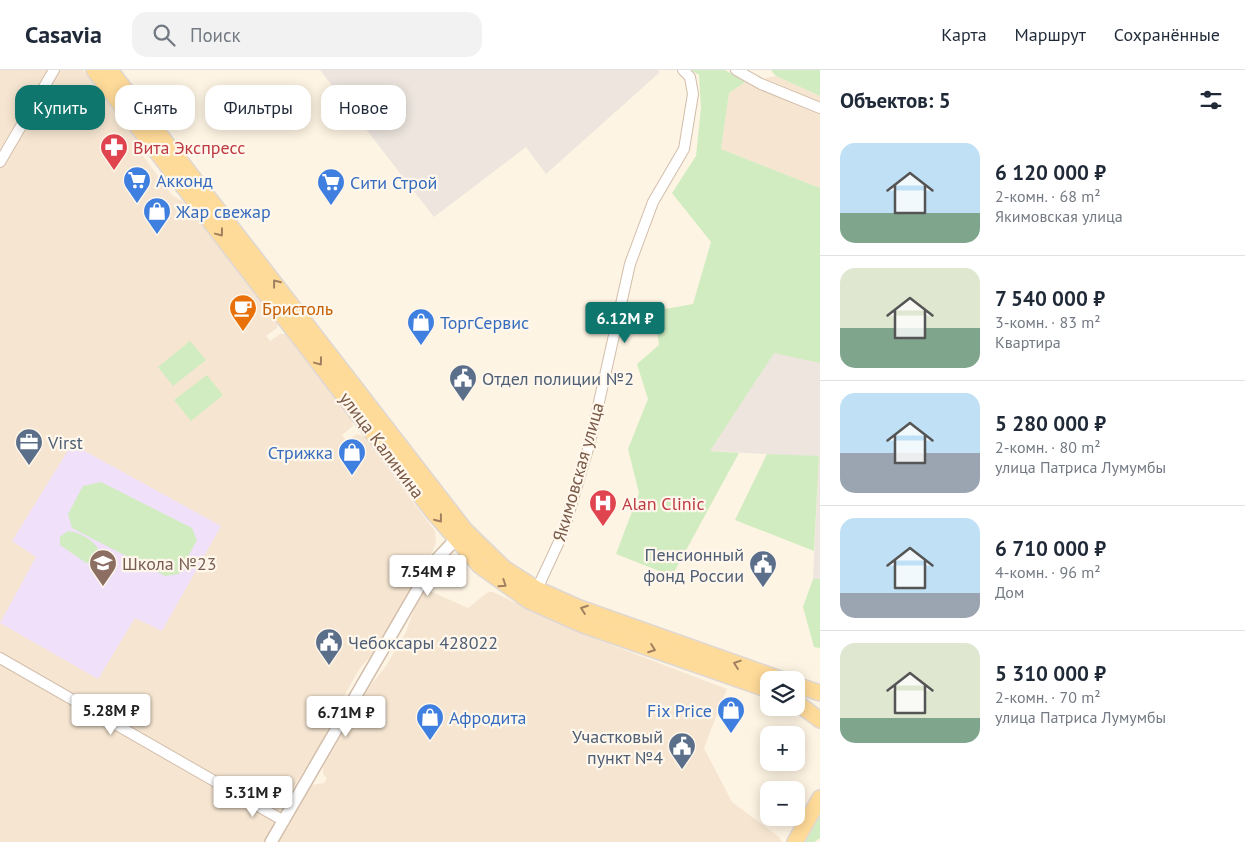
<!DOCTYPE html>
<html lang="ru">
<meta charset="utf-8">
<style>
body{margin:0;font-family:"PT Sans",sans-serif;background:#f2f2f3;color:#1f2937;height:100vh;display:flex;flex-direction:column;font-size:19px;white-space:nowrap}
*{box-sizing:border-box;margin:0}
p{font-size:16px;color:#747a83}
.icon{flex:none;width:28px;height:28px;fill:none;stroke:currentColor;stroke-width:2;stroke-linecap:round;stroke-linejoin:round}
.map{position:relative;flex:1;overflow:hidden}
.side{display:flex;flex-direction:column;background:#fff;width:425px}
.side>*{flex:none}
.top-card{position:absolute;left:15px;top:15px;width:475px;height:45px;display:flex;gap:10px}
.tools{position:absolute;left:760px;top:601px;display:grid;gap:10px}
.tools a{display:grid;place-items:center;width:45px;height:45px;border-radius:10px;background:#fff;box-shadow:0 2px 12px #0003;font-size:25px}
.price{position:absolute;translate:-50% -42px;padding:0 11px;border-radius:5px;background:#fff;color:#222;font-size:16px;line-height:32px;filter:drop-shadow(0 1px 2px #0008)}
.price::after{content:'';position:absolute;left:50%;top:30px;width:15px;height:11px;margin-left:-8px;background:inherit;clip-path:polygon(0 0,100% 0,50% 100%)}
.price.on{background:#0f766e;color:#fff}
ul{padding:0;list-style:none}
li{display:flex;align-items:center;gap:15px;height:125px;padding:0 20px}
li+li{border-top:1px solid #e0e1e3}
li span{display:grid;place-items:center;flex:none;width:140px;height:100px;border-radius:15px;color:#555}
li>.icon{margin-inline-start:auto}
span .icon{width:60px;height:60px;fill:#fffc;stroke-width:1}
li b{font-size:21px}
h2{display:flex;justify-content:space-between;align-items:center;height:60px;padding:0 20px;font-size:21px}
.pill{padding:0 18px;border-radius:15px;background:#fff;box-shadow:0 2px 12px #0003;font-size:18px;line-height:45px}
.pill.on{background:#0f766e;color:#fff}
header{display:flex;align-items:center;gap:30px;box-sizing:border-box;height:70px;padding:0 25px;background:#fff;border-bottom:1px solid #e0e1e3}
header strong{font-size:24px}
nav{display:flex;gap:28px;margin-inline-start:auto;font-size:18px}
.search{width:350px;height:45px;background:#f2f2f3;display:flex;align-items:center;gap:12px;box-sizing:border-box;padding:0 18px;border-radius:15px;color:#747a83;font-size:19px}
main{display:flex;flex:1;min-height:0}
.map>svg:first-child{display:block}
.residential{fill:#f6e6d1}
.industrial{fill:#ede5de}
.education{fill:#f1e0fa}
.green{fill:#d1ecc0}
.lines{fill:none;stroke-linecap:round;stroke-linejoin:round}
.minor-casing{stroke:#d2bdab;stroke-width:12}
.tertiary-casing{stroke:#d2bdab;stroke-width:14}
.primary-casing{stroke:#dfd7d3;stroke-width:18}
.minor{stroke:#fff;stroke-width:10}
.tertiary{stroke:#fff;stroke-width:11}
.primary{stroke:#ffdb99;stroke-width:15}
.oneway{stroke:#a08060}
.labels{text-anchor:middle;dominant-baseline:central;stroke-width:4.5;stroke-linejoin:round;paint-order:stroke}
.health-label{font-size:18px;fill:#be3a42;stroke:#fff7eb;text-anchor:start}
.shop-label{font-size:18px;fill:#366cbe;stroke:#fff7eb;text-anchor:start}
.food-label{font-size:18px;fill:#c56008;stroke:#fff7eb;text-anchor:start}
.service-label{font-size:18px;fill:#4e5e75;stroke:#fff7eb;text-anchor:start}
.street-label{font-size:18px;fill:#785947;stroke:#fff7eb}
.education-label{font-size:18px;fill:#785e54;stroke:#fff7eb;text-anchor:start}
</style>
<header>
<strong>Casavia</strong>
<div class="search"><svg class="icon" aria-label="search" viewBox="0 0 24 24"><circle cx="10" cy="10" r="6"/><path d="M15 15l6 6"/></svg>Поиск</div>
<nav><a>Карта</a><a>Маршрут</a><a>Сохранённые</a></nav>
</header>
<main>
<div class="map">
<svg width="820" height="772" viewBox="0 0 820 772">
<rect width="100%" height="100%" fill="#fef4e3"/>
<g class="residential">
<path d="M 0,0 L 83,0 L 140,73 L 140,82 L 173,126 L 186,133 L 278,252 L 277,258 L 266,266 L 268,268 L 270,271 L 280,264 L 287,264 L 352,350 L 353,356 L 342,365 L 346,371 L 357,364 L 363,366 L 435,461 L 436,472 L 433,481 L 371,586 L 360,598 L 330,651 L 325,666 L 279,741 L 0,584 Z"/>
<path d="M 776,6 L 820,26 L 820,118 L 721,79 L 729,23 L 745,12 Z"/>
<path d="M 430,521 L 468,538 L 488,522 L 493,522 L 575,561 L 727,619 L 704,678 L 732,732 L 779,767 L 782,772 L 279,772 L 312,715 L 324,713 L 327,708 L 323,704 L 323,697 L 370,616 L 386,596 L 406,562 L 413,542 L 423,523 Z"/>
<path d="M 0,593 L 275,751 L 275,756 L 265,772 L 0,772 Z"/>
</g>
<g class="industrial">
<path d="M 320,0 L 657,0 L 660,2 L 546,104 L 526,77 L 434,147 Z"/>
<path d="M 774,282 L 820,293 L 820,509 L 813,509 L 819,387 L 710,381 Z"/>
</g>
<path class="education" d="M 72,374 L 221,456 L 162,561 L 135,548 L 98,609 L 0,553 L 36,487 L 12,471 Z"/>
<g class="green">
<path d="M 691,0 L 725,0 L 745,12 L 729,23 L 721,79 L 820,118 L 820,293 L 774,283 L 710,381 L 739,383 L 672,506 L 616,484 L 639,423 L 628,379 L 648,329 L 637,294 L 659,275 L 654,241 L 693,234 L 711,172 L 672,123 L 696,86 L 701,38 L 699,5 Z"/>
<path d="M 771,0 L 820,0 L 820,26 L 776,6 Z"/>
<path d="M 190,271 L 206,290 L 173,316 L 158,297 Z"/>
<path d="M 207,305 L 223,325 L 191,351 L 174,330 Z"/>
<path d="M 767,384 L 819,386 L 814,481 L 735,450 Z"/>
<path d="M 101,412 L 192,458 L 197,470 L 179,504 L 165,506 L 72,458 L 68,444 L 83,416 Z"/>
<path d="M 68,461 C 78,462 95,470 99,481 L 97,490 L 91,493 L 86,493 L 60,475 L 60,467 Z"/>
<path d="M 813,509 L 820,509 L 820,578 L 814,577 L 803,537 Z"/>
<path d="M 820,745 L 820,768 L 814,772 L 804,772 Z"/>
</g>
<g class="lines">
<g class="minor-casing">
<g id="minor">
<path d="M 736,0 L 761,14 L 820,38"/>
<path d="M 0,92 L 54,0"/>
<path d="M 537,519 L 563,463 L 590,372 L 630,194 L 653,132 L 684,79 L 693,24 L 690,7 L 683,0"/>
<path d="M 0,588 L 284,751"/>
</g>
</g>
<g class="tertiary-casing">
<path id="tertiary" d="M 271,772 L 419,517 L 438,488 L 455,470"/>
</g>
<g class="primary-casing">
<g id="primary">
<path d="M 94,0 L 433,442 L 480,496 L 529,531 L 583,555 L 769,620"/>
<path d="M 110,0 L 465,460 L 504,498 L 537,519 L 577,537 L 783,610"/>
<path d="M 796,615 L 820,623"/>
<path d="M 796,632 L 820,650"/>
<path d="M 795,772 L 820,728"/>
</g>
</g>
<use href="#minor" class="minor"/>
<use href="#tertiary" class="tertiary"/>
<use href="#primary" class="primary"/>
</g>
<defs><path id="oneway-chevron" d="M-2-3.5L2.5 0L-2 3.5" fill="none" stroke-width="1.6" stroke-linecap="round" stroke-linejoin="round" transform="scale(1.25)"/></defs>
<g class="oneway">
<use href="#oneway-chevron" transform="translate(220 163) rotate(53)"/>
<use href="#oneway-chevron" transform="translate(276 213) rotate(-128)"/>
<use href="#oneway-chevron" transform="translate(319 292) rotate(53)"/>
<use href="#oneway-chevron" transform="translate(439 449) rotate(52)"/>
<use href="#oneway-chevron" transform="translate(503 514) rotate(34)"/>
<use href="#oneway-chevron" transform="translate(584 539) rotate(-160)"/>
<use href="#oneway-chevron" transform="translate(652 579) rotate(20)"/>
<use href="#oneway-chevron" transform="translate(737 594) rotate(-161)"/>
</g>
<defs>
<g id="pharmacy-pin" transform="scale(1.4375)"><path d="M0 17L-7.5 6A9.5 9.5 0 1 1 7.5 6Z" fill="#e0444e" stroke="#fff7eb"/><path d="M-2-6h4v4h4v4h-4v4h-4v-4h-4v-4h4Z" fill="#fff"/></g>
<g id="supermarket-pin" transform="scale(1.4375)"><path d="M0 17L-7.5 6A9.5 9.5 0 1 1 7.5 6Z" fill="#3f7fe0" stroke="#fff7eb"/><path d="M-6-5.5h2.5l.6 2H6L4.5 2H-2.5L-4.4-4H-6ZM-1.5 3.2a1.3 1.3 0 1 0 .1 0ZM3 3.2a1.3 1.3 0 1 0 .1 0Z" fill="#fff"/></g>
<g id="shop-pin" transform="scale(1.4375)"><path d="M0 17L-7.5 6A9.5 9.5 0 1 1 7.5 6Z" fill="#3f7fe0" stroke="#fff7eb"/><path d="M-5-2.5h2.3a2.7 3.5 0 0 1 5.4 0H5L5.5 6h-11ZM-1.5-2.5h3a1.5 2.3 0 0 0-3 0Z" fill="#fff"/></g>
<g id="cafe-pin" transform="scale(1.4375)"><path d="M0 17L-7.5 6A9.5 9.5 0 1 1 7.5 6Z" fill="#e8710a" stroke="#fff7eb"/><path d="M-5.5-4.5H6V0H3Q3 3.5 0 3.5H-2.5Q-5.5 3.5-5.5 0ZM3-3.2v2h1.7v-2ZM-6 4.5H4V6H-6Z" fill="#fff"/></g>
<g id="civic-pin" transform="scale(1.4375)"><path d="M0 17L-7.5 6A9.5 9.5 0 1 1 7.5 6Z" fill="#5c6f8a" stroke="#fff7eb"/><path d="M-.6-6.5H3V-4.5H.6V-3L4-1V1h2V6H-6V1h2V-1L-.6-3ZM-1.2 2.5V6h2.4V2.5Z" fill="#fff"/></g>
<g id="office-pin" transform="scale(1.4375)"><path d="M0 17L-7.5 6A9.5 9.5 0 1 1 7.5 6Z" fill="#5c6f8a" stroke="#fff7eb"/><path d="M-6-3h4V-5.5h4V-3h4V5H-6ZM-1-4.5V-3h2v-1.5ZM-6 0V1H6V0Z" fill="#fff"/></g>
<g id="hospital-pin" transform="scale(1.4375)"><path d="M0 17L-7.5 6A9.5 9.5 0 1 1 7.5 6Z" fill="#e0444e" stroke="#fff7eb"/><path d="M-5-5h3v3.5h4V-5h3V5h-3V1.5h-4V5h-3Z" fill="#fff"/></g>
<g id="school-pin" transform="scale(1.4375)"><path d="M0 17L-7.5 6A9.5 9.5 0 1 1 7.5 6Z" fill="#8d6e63" stroke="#fff7eb"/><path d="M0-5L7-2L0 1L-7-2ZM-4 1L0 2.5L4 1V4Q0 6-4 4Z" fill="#fff"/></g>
</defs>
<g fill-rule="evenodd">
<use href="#pharmacy-pin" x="114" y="77"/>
<use href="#supermarket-pin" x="137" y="110"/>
<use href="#supermarket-pin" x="331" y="112"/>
<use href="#shop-pin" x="157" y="141"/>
<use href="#cafe-pin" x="243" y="238"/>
<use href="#shop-pin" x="421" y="252"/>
<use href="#civic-pin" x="463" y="308"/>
<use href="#office-pin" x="29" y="372"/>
<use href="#shop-pin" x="352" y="382"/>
<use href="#hospital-pin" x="603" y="433"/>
<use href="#school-pin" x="103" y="493"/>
<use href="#civic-pin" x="763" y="494"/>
<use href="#civic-pin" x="329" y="572"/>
<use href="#shop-pin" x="731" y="640"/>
<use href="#shop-pin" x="430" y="647"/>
<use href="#civic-pin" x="682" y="676"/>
</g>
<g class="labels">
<g class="health-label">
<text x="133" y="77">Вита Экспресс</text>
<text x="622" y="433">Alan Clinic</text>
</g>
<g class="shop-label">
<text x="156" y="110">Акконд</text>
<text x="350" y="112">Сити Строй</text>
<text x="176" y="141">Жар свежар</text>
<text x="440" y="252">ТоргСервис</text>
<text x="333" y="382" text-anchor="end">Стрижка</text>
<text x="712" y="640" text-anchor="end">Fix Price</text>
<text x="449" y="647">Афродита</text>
</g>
<g class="food-label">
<text x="262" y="238">Бристоль</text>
</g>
<g class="service-label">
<text x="482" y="308">Отдел полиции №2</text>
<text x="48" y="372">Virst</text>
<text x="744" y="484" text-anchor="end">Пенсионный<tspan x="744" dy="21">фонд России</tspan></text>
<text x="348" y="572">Чебоксары 428022</text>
<text x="663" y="666" text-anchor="end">Участковый<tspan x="663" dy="21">пункт №4</tspan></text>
</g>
<g class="street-label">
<text transform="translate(382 375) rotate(53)">улица Калинина</text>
<text transform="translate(578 402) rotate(-74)">Якимовская улица</text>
</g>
<g class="education-label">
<text x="122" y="493">Школа №23</text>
</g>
</g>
</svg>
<div class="tools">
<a><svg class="icon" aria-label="layers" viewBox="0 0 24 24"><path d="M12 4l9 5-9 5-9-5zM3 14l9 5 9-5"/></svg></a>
<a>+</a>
<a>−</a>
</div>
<b class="price on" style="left:625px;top:274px">6.12M ₽</b>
<b class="price" style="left:428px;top:527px">7.54M ₽</b>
<b class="price" style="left:111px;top:666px">5.28M ₽</b>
<b class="price" style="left:346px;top:668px">6.71M ₽</b>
<b class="price" style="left:253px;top:748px">5.31M ₽</b>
<div class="top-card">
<a class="pill on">Купить</a>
<a class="pill">Снять</a>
<a class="pill">Фильтры</a>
<a class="pill">Новое</a>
</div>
</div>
<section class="side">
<h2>Объектов: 5<svg class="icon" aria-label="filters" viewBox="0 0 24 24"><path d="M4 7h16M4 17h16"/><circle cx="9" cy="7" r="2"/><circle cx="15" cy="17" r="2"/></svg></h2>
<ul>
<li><span style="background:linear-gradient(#bfe0f5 70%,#7fa58c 0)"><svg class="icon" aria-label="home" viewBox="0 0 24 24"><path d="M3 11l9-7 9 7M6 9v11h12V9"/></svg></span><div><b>6 120 000 ₽</b><p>2-комн. · 68 m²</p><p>Якимовская улица</p></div></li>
<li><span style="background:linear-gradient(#dfe7d0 60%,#7fa58c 0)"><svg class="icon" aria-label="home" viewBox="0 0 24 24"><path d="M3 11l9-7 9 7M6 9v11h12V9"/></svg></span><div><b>7 540 000 ₽</b><p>3-комн. · 83 m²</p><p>Квартира</p></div></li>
<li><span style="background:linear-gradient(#bfe0f5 60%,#9aa5b1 0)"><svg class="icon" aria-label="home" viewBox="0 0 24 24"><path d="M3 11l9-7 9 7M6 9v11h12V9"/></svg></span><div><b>5 280 000 ₽</b><p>2-комн. · 80 m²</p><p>улица Патриса Лумумбы</p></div></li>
<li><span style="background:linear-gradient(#bfe0f5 75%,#9aa5b1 0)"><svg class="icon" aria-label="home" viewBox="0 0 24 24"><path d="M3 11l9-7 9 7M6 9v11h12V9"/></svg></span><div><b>6 710 000 ₽</b><p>4-комн. · 96 m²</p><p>Дом</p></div></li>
<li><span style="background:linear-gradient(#dfe7d0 75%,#7fa58c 0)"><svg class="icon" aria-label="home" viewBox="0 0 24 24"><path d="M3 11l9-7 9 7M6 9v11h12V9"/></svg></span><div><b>5 310 000 ₽</b><p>2-комн. · 70 m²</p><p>улица Патриса Лумумбы</p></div></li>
</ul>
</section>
</main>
